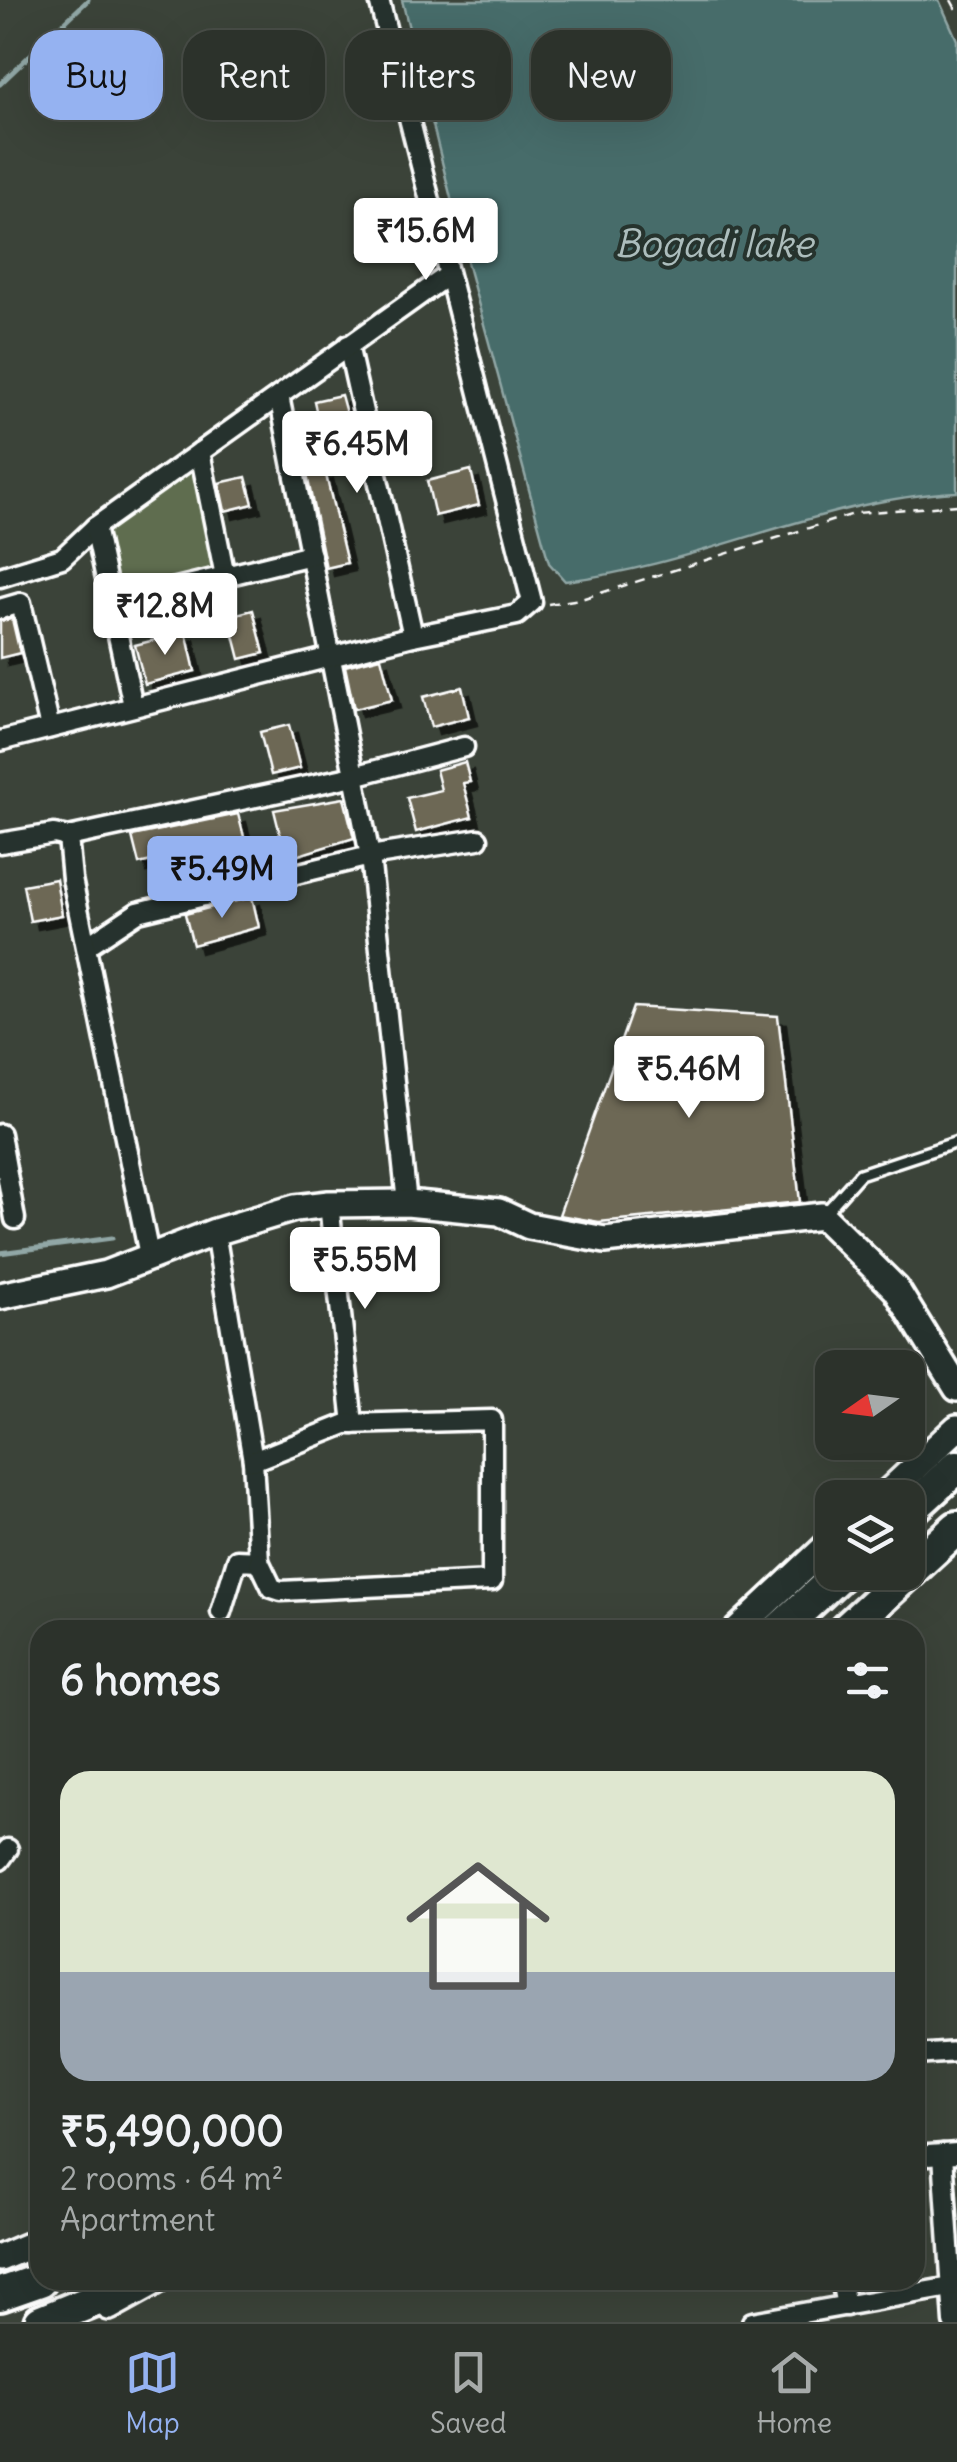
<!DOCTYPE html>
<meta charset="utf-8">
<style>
body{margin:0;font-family:Delius,sans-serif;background:#383e37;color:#f1f3f6;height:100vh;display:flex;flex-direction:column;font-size:38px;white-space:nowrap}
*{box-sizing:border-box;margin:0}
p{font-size:32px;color:#a6aaa9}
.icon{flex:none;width:55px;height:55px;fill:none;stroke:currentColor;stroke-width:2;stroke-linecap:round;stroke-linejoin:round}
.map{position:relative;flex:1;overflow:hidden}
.sheet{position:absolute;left:30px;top:1620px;width:895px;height:670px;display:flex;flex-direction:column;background:#2c322b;border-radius:30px;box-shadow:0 10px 40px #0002,0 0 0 2px #484d47}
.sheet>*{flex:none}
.top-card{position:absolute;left:30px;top:30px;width:898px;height:90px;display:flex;gap:20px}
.needle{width:65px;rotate:256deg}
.tools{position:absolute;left:815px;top:1350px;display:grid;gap:20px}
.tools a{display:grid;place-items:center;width:110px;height:110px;border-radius:20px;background:#2c322b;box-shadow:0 10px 40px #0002,0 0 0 2px #484d47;font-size:50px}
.price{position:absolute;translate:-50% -85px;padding:0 22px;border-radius:10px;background:#fff;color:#222;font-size:32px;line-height:65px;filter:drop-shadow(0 2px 5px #0008)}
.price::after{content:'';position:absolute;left:50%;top:60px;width:30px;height:22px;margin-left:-15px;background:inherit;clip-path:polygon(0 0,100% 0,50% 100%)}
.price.current{background:#95b2f1;color:#111}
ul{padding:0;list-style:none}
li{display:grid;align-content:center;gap:20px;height:530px;padding:0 30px}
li+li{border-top:2px solid #484d47}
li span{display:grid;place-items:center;height:310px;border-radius:30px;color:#555}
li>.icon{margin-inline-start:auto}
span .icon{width:180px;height:180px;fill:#fffc;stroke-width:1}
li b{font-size:42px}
h2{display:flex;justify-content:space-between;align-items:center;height:120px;padding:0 30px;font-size:42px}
.chip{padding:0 35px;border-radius:30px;background:#2c322b;box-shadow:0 10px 40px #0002,0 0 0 2px #484d47;font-size:35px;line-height:90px}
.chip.current{background:#95b2f1;color:#111}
.tab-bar{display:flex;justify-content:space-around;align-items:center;height:140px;border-top:2px solid #484d47;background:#2c322b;font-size:28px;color:#a6aaa9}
.tab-bar a{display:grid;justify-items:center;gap:5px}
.tab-bar .current{color:#95b2f1}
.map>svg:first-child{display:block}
.green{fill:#5e6d4f;stroke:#aeb6a7;stroke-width:2.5}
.water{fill:#476c6a;stroke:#91a7a6;stroke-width:2.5}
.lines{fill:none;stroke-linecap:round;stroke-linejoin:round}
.stream{stroke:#91a7a6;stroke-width:5}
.building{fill:#6d6855;stroke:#fff;stroke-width:2.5;filter:url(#shadow)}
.lane-casing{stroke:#fff;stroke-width:16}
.street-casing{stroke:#fff;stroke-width:25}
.secondary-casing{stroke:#fff;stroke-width:32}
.highway-casing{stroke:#fff;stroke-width:40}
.path{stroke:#fff;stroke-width:2.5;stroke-dasharray:10 8;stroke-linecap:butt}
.lane{stroke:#26332d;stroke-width:9}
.street{stroke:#26332d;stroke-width:18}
.secondary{stroke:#26332d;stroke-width:25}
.highway{stroke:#26332d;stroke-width:32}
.labels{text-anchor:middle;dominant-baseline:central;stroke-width:8;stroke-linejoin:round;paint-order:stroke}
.water-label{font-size:38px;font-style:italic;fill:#acbdbc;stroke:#26332d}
</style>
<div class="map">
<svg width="957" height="2322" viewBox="0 0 957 2322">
<defs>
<filter id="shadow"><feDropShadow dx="8" dy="8" stdDeviation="0" flood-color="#0009"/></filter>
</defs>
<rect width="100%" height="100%" fill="#3b4339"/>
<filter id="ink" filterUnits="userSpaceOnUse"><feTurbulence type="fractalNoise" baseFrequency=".01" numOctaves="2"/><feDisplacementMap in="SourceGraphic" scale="20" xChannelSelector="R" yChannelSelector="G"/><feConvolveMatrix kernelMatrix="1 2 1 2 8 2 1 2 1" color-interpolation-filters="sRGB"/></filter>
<g filter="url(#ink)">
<path class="green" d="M 195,460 L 219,571 L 119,597 L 103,527 Z"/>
<path class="water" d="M 402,0 L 939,0 L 957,40 L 957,492 C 820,499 700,565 565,581 L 549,563 L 464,251 Z"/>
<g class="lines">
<g class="stream">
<path d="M 0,84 L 88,0"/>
<path d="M 0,1253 L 112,1238"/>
</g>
</g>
<g class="building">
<path d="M 341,395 L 347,417 L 319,424 L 314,401 Z"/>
<path d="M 471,470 L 479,505 L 435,516 L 427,481 Z"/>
<path d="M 325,471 L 347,563 L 326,568 L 307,475 Z"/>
<path d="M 246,477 L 253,504 L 225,511 L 219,483 Z"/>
<path d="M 253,610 L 264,653 L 240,659 L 229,616 Z"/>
<path d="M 12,619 L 20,653 L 0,658 L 0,621 Z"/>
<path d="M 186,632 L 195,671 L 145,684 L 135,645 Z"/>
<path d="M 381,657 L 392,700 L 354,709 L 345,666 Z"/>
<path d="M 462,687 L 469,717 L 431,727 L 423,697 Z"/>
<path d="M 289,725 L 300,768 L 271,775 L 260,732 Z"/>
<path d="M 465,762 L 470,782 L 463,783 L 472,817 L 416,832 L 407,798 L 441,790 L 436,770 Z"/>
<path d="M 344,798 L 354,838 L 286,859 L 274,810 Z"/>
<path d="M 238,814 L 253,871 L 207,882 L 199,849 L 139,864 L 132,836 Z"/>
<path d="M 56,879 L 62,915 L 30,921 L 23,885 Z"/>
<path d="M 252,897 L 259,927 L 193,945 L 185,914 Z"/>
<path d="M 633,1007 L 778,1016 L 800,1202 L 599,1222 L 559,1215 Z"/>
</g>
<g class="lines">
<g class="lane-casing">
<path id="lane" d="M 824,1214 L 860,1174 L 957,1142"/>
</g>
<g class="street-casing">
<g id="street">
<path d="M 348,345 L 413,636"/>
<path d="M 279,396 L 370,856 L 407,1203"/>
<path d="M 200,452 L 225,576"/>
<path d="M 0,577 L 62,558 L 95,527"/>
<path d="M 111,604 L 311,555"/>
<path d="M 0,609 L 21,603 L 50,728"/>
<path d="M 133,706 L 95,527 L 448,275"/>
<path d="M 0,741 L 413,636 L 517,615 L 532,602 L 379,0"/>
<path d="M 0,843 L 54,834 L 68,837"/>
<path d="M 87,946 L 138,912 L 370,856 L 478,839"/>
<path d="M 0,1134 L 15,1219"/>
<path d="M 329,1204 L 353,1424"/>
<path d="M 215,1232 L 253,1461 L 259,1561 L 237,1560 L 221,1612"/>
<path d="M 150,1260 L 72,879 L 68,837 L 354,776 L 464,747"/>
<path d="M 253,1461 L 346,1424 L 492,1420 L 492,1581 L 281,1591 L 272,1588 L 259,1561"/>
<path d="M 0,1860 L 8,1849"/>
<path d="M 915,2055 L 957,2052"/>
<path d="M 943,2154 L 954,2322"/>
<path d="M 915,2156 L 957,2153"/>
<path d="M 841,2280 L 846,2306"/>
<path d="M 752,2322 L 951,2287"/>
</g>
</g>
<g class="secondary-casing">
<g id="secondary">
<path d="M 0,1296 L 106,1274 L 215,1232 L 295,1208 L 329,1204 L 407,1203 L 499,1212 L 529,1226 L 605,1240 L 822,1216 L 896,1289 L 957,1388"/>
<path d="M 882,1498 L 957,1428"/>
<path d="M 737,1630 L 832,1541"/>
<path d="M 0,2258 L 40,2241"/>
<path d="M 109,2307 L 158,2280"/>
</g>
</g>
<g class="highway-casing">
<g id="highway">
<path d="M 908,1512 L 957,1467"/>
<path d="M 779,1630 L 842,1572"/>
<path d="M 846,1630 L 957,1528"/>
<path d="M 0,2294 L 40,2280"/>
<path d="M 41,2322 L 115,2292 L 128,2280"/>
</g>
</g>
<g class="path">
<path d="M 951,0 L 957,11"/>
<path d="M 548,604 L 581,599 L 857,513 L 957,505"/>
</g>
<use href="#lane" class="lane"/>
<use href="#street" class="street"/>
<use href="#secondary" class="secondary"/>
<use href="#highway" class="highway"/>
</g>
</g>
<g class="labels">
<g class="water-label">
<text x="714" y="243">Bogadi lake</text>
</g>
</g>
</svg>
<div class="tools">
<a><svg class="needle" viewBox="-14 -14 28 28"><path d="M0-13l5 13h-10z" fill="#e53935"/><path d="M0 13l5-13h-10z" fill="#a6aaa9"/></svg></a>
<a><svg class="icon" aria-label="layers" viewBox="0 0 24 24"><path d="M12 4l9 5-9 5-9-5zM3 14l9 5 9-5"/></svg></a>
</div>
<b class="price" style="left:426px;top:283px">₹15.6M</b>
<b class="price" style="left:357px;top:496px">₹6.45M</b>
<b class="price" style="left:165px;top:658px">₹12.8M</b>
<b class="price current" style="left:222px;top:921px">₹5.49M</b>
<b class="price" style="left:689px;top:1121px">₹5.46M</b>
<b class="price" style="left:365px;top:1312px">₹5.55M</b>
<div class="top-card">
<a class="chip current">Buy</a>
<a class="chip">Rent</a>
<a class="chip">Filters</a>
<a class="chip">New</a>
</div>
<section class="sheet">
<h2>6 homes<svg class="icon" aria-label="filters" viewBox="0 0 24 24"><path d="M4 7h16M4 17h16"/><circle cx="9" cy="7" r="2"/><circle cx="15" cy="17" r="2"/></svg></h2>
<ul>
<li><span style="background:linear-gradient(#dfe7d0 65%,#9aa5b1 0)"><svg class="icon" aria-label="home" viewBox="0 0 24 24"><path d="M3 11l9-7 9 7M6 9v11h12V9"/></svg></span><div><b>₹5,490,000</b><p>2 rooms · 64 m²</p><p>Apartment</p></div></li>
</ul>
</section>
</div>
<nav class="tab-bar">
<a class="current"><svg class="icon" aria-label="map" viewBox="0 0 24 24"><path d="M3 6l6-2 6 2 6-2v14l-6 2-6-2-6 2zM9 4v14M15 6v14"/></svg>Map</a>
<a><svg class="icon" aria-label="saved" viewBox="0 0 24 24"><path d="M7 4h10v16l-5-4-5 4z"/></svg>Saved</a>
<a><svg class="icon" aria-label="home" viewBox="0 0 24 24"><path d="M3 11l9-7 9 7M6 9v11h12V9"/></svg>Home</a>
</nav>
